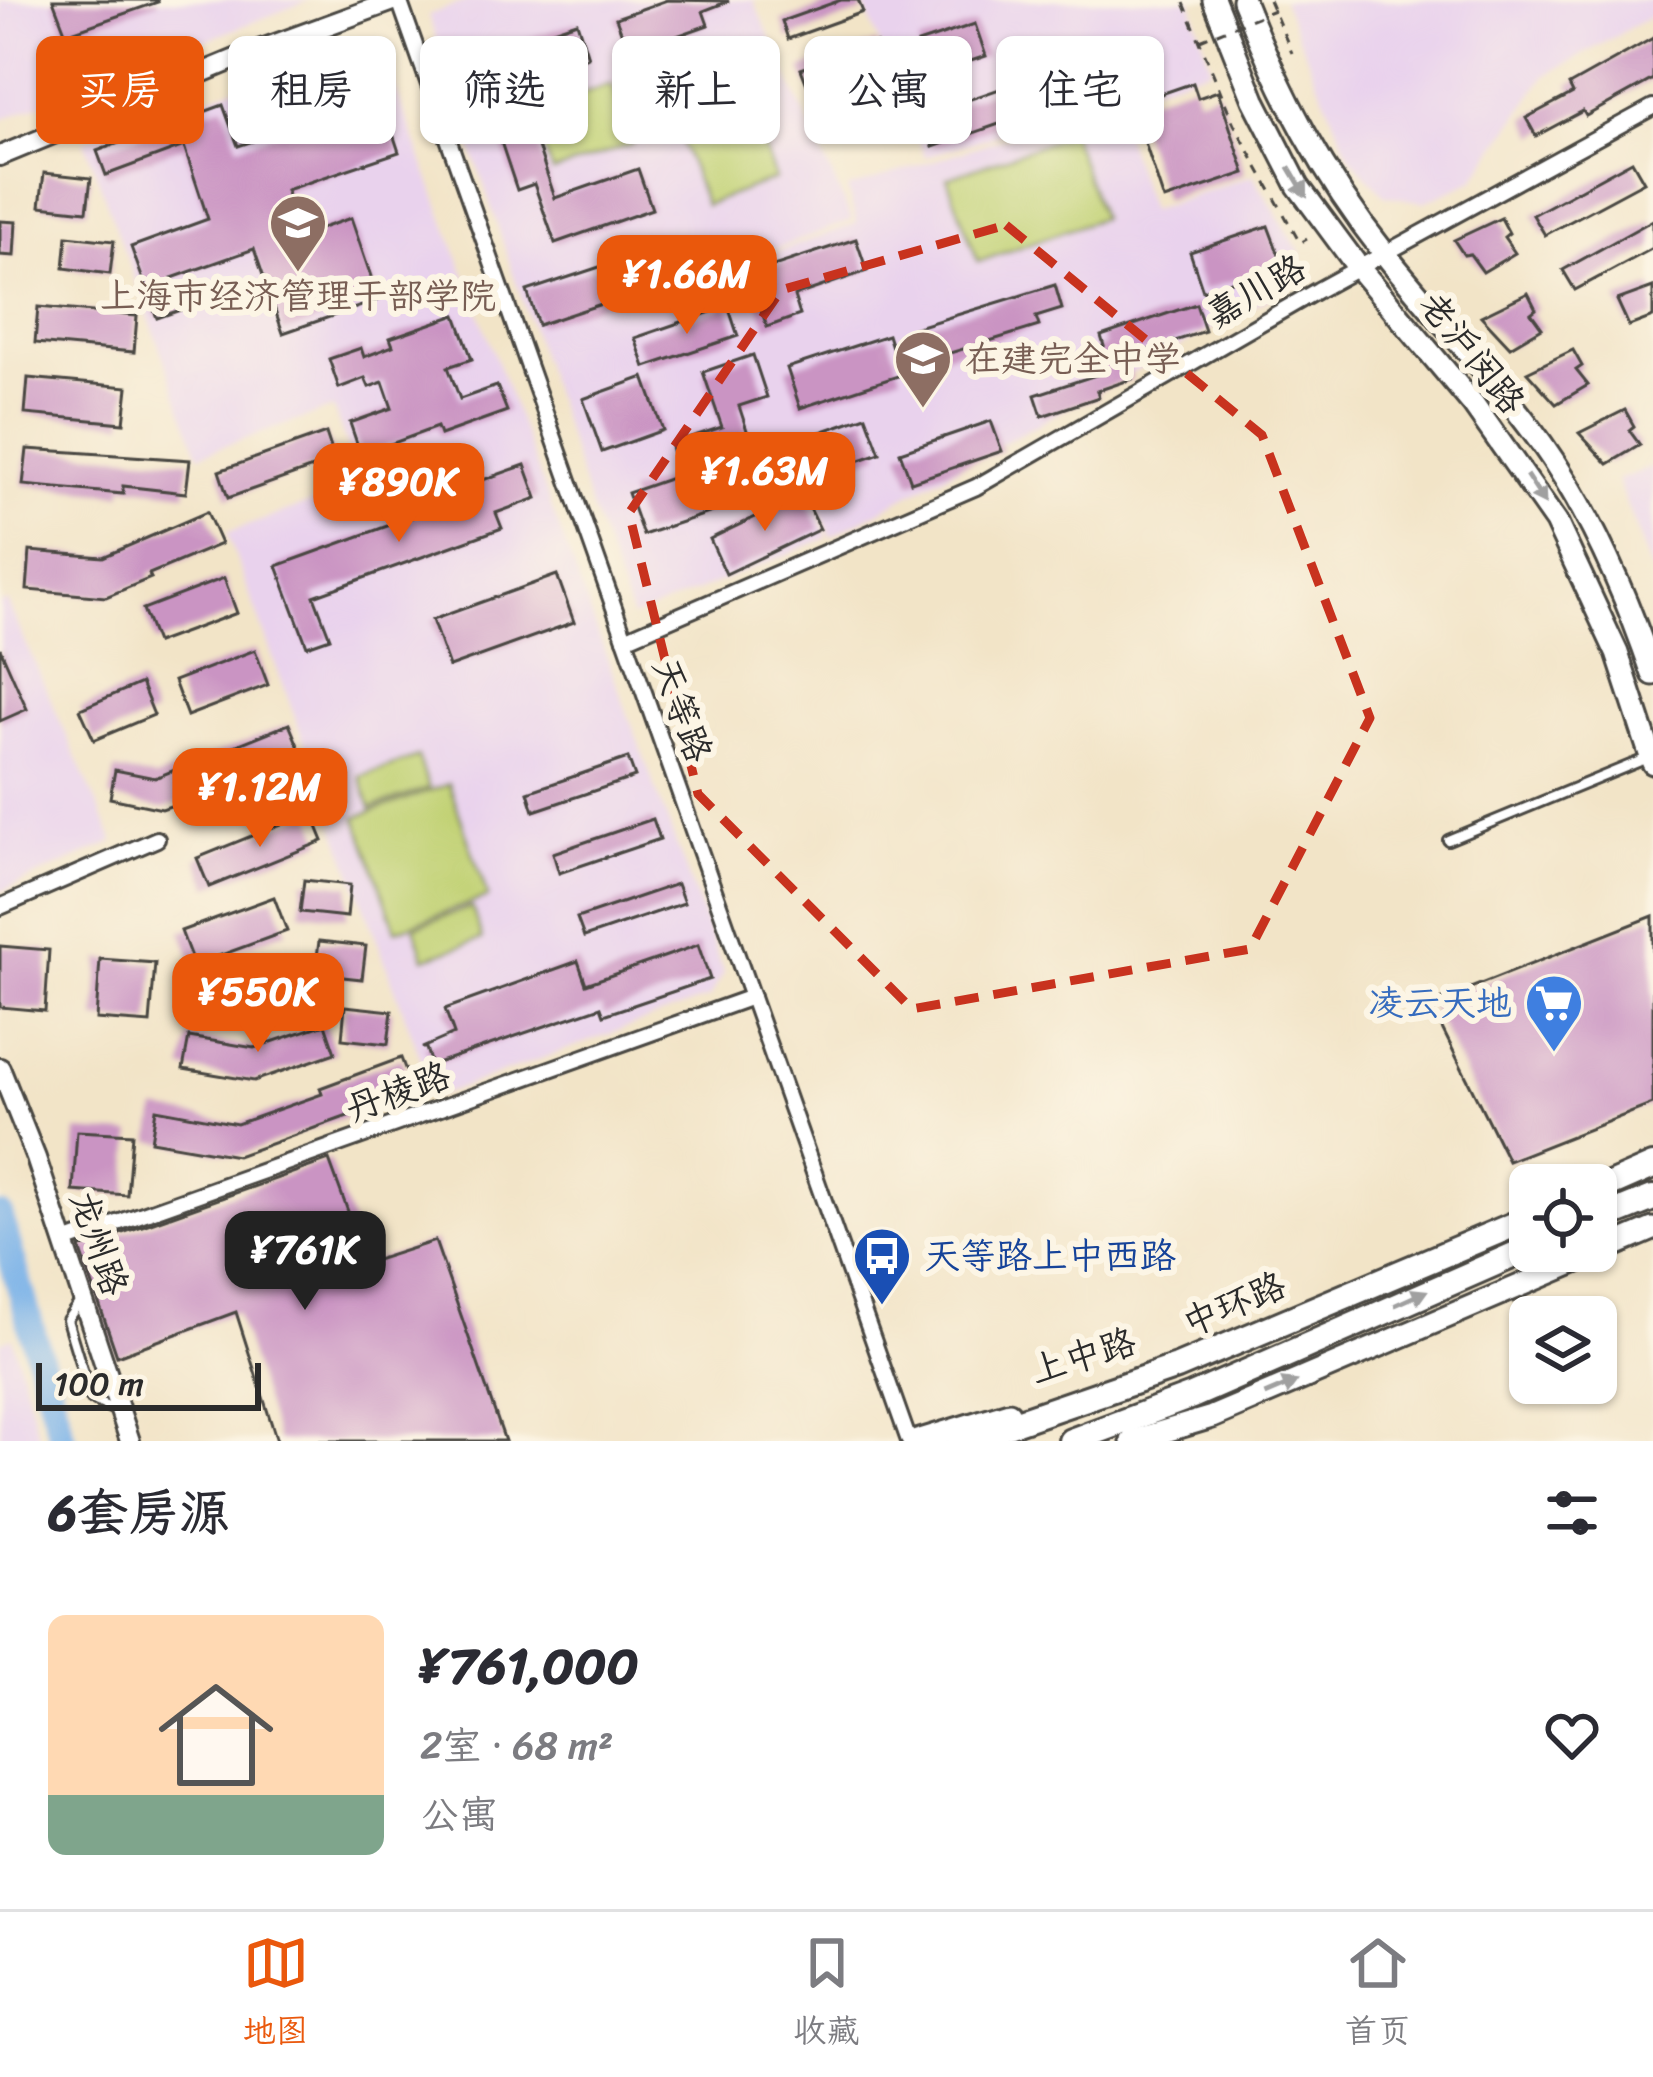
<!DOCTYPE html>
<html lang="zh">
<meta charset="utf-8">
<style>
body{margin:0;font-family:Sriracha,"LXGW WenKai TC",sans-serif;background:#f2f2f3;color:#2b2b33;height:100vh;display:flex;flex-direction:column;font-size:45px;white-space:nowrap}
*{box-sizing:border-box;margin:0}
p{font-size:39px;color:#7c7c81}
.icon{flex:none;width:66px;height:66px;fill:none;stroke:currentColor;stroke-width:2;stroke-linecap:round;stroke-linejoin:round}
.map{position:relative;height:1441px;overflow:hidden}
.details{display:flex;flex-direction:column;background:#fff;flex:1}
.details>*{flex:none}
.banner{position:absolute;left:36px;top:36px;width:1581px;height:108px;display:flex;gap:24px}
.fabs{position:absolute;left:1509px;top:1164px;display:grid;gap:24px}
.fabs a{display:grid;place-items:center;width:108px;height:108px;border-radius:18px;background:#fff;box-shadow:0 3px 9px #0004;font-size:60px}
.scale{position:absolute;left:36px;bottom:30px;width:225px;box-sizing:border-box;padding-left:12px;border:6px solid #2b2b2b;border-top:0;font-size:33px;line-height:42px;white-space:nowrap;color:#2b2b2b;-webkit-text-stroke:9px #fcf5e5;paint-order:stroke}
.price{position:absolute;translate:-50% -102px;padding:0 27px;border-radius:24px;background:#ea580c;color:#fff;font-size:39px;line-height:78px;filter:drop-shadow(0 3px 6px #0008)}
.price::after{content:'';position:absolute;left:50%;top:72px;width:36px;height:27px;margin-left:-18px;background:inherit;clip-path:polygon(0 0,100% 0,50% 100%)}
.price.active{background:#222;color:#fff}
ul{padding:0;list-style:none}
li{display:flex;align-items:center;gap:36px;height:300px;padding:0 48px}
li+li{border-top:3px solid #e1e1e2}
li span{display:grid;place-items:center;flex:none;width:336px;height:240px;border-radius:18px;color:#555}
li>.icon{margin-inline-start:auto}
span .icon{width:144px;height:144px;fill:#fffc;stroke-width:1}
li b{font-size:51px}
h2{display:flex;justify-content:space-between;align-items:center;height:144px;padding:0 48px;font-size:51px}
.pill{padding:0 42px;border-radius:18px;background:#fff;box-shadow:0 3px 9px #0004;font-size:42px;line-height:108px}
.pill.active{background:#ea580c;color:#fff}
.tab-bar{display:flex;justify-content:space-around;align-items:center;height:168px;border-top:3px solid #e1e1e2;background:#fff;font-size:33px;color:#7c7c81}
.tab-bar a{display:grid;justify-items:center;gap:6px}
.tab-bar .active{color:#ea580c}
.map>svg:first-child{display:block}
.built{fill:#e9d2ed}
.green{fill:#c1d173;stroke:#767e4f;stroke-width:3}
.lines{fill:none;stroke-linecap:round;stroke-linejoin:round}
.river{stroke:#78b1e8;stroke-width:27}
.building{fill:#ca94c3}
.service-casing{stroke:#494742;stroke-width:14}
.minor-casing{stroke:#494742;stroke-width:20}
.tertiary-casing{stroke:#494742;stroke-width:24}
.secondary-casing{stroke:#494742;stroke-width:27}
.trunk-casing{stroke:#494742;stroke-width:30}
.path{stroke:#494742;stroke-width:3;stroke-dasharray:9 9;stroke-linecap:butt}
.service{stroke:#fff;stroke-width:8}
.minor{stroke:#fff;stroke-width:14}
.tertiary{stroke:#fff;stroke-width:18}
.secondary{stroke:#fff;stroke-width:21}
.trunk{stroke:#fff;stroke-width:24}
.path-bridge{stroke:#494742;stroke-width:3;stroke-dasharray:9 9;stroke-linecap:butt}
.oneway{fill:#a0a0a0}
.marked{fill:none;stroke:#c8321e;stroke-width:9;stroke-dasharray:24 15;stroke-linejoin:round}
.labels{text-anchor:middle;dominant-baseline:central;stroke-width:12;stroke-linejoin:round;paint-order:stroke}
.street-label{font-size:36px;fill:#2b2b2b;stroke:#fcf5e5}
.education-label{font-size:36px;fill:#785e54;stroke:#fcf5e5}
.shop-label{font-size:36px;fill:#366cbe;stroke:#fcf5e5;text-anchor:end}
.transit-label{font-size:36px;fill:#164399;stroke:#fcf5e5;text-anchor:start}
</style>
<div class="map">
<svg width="1653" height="1441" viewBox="0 0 1653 1441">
<rect width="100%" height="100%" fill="#fcf5e5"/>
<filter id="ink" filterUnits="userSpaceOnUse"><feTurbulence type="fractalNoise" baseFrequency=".00833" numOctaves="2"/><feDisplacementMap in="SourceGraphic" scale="24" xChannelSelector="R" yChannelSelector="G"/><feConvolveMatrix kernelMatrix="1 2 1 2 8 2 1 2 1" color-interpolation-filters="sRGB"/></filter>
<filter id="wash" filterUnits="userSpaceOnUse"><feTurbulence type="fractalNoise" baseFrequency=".004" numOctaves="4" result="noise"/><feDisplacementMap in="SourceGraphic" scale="48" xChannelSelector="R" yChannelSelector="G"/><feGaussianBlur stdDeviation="2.7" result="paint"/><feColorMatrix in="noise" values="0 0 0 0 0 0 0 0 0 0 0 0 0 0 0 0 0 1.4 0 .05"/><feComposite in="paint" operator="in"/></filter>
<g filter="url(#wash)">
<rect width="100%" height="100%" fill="#f2e4c7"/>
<g class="built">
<path d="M 0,0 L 310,0 L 0,120 Z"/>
<path d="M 469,0 L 753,0 L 852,220 L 725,268 L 766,371 L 728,270 L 857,223 L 847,189 L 1114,102 L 1149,211 L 1253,175 L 1301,254 L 1296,283 L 831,537 L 807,477 L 827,538 L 632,618 L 590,506 L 428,15 Z"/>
<path d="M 862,0 L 1191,0 L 1211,68 L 925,157 Z"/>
<path d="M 1282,0 L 1653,0 L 1653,15 L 1545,76 L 1474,180 L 1424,202 L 1384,195 L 1351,158 Z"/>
<path d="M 377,38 L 724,973 L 709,998 L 435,1097 L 227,533 L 361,485 L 333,408 L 199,455 L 84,140 Z"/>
<path d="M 1653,467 L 1653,575 L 1617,480 Z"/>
<path d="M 7,601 L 114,842 L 0,892 L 0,604 Z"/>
<path d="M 12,1337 L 40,1441 L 0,1441 L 0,1342 Z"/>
</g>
<g class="green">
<path d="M 739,79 L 775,179 L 705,205 L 668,105 Z"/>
<path d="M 612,84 L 633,144 L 552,172 L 531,112 Z"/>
<path d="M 1071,134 L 1101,218 L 978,262 L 947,178 Z"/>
<path d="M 418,757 L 429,788 L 371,808 L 360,777 Z"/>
<path d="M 449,784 L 488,897 L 396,930 L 356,817 Z"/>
<path d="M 472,907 L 482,939 L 425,958 L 414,927 Z"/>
</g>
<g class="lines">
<path class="river" d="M 0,1216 L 63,1441"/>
</g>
<g id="blocks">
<g class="building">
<path d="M 53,0 L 157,0 L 158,2 L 66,34 Z"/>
<path d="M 667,0 L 729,1 L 703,11 L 708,25 L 629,53 L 616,18 Z"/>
<path d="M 841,0 L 858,0 L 863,12 L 788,39 L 782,21 Z"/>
<path d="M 577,22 L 588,57 L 489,89 L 478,55 Z"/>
<path d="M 975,24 L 986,56 L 928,75 L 918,43 Z"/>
<path d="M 1653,38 L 1653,79 L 1586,116 L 1583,111 L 1536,136 L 1526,118 L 1573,93 L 1569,85 Z"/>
<path d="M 876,43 L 882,61 L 808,87 L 801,69 Z"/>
<path d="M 1031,78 L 1042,109 L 933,147 L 922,116 Z"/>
<path d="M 1193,83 L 1198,98 L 1218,91 L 1245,173 L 1164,200 L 1132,104 Z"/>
<path d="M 892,85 L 899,103 L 824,129 L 817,111 Z"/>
<path d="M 381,98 L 399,152 L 286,190 L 301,235 L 351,218 L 379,300 L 283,333 L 254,249 L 172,278 L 183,309 L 157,318 L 131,247 L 208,219 L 184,146 L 106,175 L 97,151 L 223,105 L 238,146 Z"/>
<path d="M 527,113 L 555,198 L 638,169 L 652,209 L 555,243 L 534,184 L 517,190 L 495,124 Z"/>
<path d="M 1632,161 L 1644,182 L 1545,235 L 1533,215 Z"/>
<path d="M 44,173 L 91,178 L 87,211 L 40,206 Z"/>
<path d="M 1501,218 L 1509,233 L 1504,237 L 1515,253 L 1483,272 L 1470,254 L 1464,255 L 1454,240 Z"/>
<path d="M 1653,220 L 1653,248 L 1575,290 L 1563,270 Z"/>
<path d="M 0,221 L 16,222 L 14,256 L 0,255 Z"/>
<path d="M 1268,226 L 1282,263 L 1203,291 L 1190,252 Z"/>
<path d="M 67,236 L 114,241 L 110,274 L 64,268 Z"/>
<path d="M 856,239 L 867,271 L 794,296 L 800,315 L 767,327 L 749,274 Z"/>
<path d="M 663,246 L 674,280 L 538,325 L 527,291 Z"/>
<path d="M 1055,285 L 1062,309 L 1036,317 L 1039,326 L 924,361 L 914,328 Z"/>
<path d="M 1653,287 L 1653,317 L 1629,326 L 1617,300 Z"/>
<path d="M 1528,293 L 1536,309 L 1531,313 L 1542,328 L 1510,347 L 1481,316 Z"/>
<path d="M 1196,304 L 1205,331 L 1125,358 L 1132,379 L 1097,391 L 1099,397 L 1042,416 L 1035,395 L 1102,373 L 1094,350 L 1104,346 L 1101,336 Z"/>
<path d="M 728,306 L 738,336 L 645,367 L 635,338 Z"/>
<path d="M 38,307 L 137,316 L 134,352 L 35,343 Z"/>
<path d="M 456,315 L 472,359 L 448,367 L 460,399 L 497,386 L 507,411 L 440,435 L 437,427 L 361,455 L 350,423 L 392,408 L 383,382 L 369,387 L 365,378 L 339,388 L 329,359 L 361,348 L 364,357 L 393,346 L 390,338 Z"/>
<path d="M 888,335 L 901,375 L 800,408 L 787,368 Z"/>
<path d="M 1573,350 L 1582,366 L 1576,370 L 1588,385 L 1556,404 L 1527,372 Z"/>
<path d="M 753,355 L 767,397 L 739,406 L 756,458 L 703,476 L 715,511 L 643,535 L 628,493 L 680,475 L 670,444 L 722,427 L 703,372 Z"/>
<path d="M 644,377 L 663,430 L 602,452 L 583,399 Z"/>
<path d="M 28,378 L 128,387 L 124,423 L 25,414 Z"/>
<path d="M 1625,410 L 1634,426 L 1629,430 L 1640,445 L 1608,464 L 1579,433 Z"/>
<path d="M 866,416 L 880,453 L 826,472 L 812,435 Z"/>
<path d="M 991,421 L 1002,451 L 911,482 L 900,452 Z"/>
<path d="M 326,433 L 335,460 L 228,498 L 219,471 Z"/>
<path d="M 27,449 L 190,460 L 186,493 L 123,486 L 123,494 L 23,485 Z"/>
<path d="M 525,465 L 537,498 L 496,513 L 502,528 L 314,596 L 330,638 L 307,646 L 277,566 L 470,496 L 466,486 Z"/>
<path d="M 803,494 L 820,529 L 726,574 L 710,539 Z"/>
<path d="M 207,512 L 221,544 L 149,574 L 151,578 L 106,597 L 27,590 L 30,551 L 103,557 Z"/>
<path d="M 557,575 L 574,622 L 449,667 L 432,620 Z"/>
<path d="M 224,578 L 237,613 L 156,643 L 143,609 Z"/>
<path d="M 0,648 L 27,709 L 0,721 Z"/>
<path d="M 255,650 L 268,685 L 187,716 L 174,681 Z"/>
<path d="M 141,683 L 154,715 L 94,740 L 80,709 Z"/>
<path d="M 289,724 L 302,755 L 242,781 L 162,809 L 110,798 L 115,770 L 155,778 Z"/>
<path d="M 628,758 L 635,777 L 534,811 L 528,792 Z"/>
<path d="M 311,812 L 323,841 L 209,887 L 197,858 Z"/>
<path d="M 653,819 L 660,839 L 559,873 L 553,853 Z"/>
<path d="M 304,880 L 350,885 L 347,917 L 300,912 Z"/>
<path d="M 677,884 L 684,903 L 584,937 L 577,918 Z"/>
<path d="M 274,897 L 287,931 L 194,965 L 181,931 Z"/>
<path d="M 1653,916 L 1653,1104 L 1508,1161 L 1430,1004 Z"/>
<path d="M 319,941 L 366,946 L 362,979 L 315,974 Z"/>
<path d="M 698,945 L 710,979 L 604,1015 L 601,1007 L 431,1065 L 426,1048 L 422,1048 L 454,1034 L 445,1009 L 578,961 L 586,984 Z"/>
<path d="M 0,946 L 49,950 L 45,1011 L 0,1007 Z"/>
<path d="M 100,959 L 155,963 L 150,1023 L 96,1019 Z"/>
<path d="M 267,967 L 279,999 L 218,1021 L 206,989 Z"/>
<path d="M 345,1006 L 392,1011 L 388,1044 L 342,1039 Z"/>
<path d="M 325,1024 L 335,1053 L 254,1081 L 183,1069 L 189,1037 L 254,1048 Z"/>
<path d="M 401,1058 L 414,1092 L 237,1156 L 151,1141 L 156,1109 L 237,1124 L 322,1094 L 320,1088 Z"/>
<path d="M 77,1131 L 132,1134 L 127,1195 L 73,1191 Z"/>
<path d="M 329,1160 L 367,1263 L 435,1241 L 505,1441 L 277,1441 L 236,1312 L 117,1356 L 80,1248 Z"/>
</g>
</g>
</g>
<g filter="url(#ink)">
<use href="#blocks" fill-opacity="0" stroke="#494742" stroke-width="3"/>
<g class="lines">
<g class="service-casing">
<g id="service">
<path d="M 1448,840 L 1650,757"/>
<path d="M 79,1303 L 67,1320 L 91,1399 L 114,1410"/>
</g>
</g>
<g class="minor-casing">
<g id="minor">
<path d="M 399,0 L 909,1441"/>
<path d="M 625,639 L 976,487 L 1318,290 L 1653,107"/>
<path d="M 0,907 L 157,839"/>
<path d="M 64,1242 L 752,997"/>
</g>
</g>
<g class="tertiary-casing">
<g id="tertiary">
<path d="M 0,156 L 240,57 L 396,0"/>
<path d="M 0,1068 L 36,1158 L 130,1441"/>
</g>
</g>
<g class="secondary-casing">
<g id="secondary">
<path d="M 1214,0 L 1254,100 L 1298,186 L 1358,267 L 1473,404 L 1556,522 L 1617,653 L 1653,763"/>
<path d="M 1243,0 C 1280,93 1322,175 1385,254 C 1436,318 1494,377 1542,444 C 1591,513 1626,595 1653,674"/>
<path d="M 917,1441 L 1009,1413"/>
<path d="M 1132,1441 L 1212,1417 L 1653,1229"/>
</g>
</g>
<g class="trunk-casing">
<g id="trunk">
<path d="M 1596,1191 L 1653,1166"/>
<path d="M 1596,1221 L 1653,1198"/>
<path d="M 961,1441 L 1177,1367 L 1530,1218"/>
<path d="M 1071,1441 L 1192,1396 L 1530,1248"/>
</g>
</g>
<g class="path">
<path d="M 1269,0 L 1292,53"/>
<path d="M 1184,3 L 1234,124 L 1300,243 L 1307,239"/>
</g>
<use href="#service" class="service"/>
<use href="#minor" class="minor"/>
<use href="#tertiary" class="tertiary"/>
<use href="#secondary" class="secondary"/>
<use href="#trunk" class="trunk"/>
<path class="path-bridge" d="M 1200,40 L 1274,10"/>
</g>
<defs><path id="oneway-solid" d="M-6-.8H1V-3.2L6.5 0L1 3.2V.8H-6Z" transform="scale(3)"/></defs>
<g class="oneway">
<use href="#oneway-solid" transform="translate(1298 182) rotate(59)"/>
<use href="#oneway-solid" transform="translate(1536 490) rotate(57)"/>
<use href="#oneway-solid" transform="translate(1411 1298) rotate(-24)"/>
<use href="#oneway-solid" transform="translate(1281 1388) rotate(-23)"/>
</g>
</g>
<path class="marked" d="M 1006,225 L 1262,435 L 1370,718 L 1250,949 L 912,1009 L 698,794 L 629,513 L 781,290 Z"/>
<defs>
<g id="school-pin" transform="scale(3)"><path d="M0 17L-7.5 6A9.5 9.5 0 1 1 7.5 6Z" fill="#8d6e63" stroke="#fcf5e5"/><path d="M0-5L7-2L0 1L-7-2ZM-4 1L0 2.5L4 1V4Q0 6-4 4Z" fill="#fff"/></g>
<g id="supermarket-pin" transform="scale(3)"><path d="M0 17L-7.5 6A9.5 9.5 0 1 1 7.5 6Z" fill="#3f7fe0" stroke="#fcf5e5"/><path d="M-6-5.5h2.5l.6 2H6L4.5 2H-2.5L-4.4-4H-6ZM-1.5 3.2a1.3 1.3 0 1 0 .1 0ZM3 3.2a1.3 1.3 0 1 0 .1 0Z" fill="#fff"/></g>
<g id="bus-pin" transform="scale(3)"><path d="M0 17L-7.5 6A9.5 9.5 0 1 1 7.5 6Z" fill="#1a4fb4" stroke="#fcf5e5"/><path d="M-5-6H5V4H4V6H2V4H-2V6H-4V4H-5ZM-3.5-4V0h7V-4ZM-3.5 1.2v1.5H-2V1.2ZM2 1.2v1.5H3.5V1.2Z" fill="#fff"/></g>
</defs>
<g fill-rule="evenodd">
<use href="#school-pin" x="298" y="223"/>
<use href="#school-pin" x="923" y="359"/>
<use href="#supermarket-pin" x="1554" y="1003"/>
<use href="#bus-pin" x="882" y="1256"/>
</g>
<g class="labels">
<g class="street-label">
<text transform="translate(1256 291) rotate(-30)">嘉川路</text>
<text transform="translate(1472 353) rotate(51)">老沪闵路</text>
<text transform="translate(682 710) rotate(70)">天等路</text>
<text transform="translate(398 1092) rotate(-20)">丹棱路</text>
<text transform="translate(99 1243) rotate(71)">龙州路</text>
<text transform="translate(1234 1304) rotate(-23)">中环路</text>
<text transform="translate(1083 1356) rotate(-17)">上中路</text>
</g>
<g class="education-label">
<text x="298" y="296">上海市经济管理干部学院</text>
<text x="965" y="359" text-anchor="start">在建完全中学</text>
</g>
<g class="shop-label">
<text x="1512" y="1003">凌云天地</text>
</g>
<g class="transit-label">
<text x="924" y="1256">天等路上中西路</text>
</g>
</g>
</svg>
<div class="fabs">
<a><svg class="icon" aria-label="locate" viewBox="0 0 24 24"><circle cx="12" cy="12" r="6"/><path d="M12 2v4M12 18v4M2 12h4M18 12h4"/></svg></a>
<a><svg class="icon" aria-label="layers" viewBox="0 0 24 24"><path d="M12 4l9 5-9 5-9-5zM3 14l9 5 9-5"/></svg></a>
</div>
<div class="scale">100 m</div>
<b class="price" style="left:687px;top:337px">¥1.66M</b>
<b class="price" style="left:765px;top:534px">¥1.63M</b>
<b class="price" style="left:399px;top:545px">¥890K</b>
<b class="price" style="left:260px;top:850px">¥1.12M</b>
<b class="price" style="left:258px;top:1055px">¥550K</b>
<b class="price active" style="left:305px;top:1313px">¥761K</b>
<div class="banner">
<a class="pill active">买房</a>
<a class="pill">租房</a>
<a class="pill">筛选</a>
<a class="pill">新上</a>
<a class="pill">公寓</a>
<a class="pill">住宅</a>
</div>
</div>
<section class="details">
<h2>6套房源<svg class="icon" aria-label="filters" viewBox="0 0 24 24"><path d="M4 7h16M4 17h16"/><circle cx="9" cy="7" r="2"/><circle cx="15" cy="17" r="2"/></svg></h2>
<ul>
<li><span style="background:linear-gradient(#ffd9b3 75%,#7fa58c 0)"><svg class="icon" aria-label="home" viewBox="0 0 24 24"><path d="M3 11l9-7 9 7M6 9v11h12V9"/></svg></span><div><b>¥761,000</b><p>2室 · 68 m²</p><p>公寓</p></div><svg class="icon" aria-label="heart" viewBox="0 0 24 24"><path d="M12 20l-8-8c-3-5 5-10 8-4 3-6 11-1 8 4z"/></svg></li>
</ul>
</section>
<nav class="tab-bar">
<a class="active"><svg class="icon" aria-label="map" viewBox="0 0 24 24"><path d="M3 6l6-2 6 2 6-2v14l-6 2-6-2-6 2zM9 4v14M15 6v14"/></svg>地图</a>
<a><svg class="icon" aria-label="saved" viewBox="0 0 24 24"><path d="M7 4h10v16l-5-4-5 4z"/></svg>收藏</a>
<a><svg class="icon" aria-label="home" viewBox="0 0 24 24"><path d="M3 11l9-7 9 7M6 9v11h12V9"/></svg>首页</a>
</nav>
